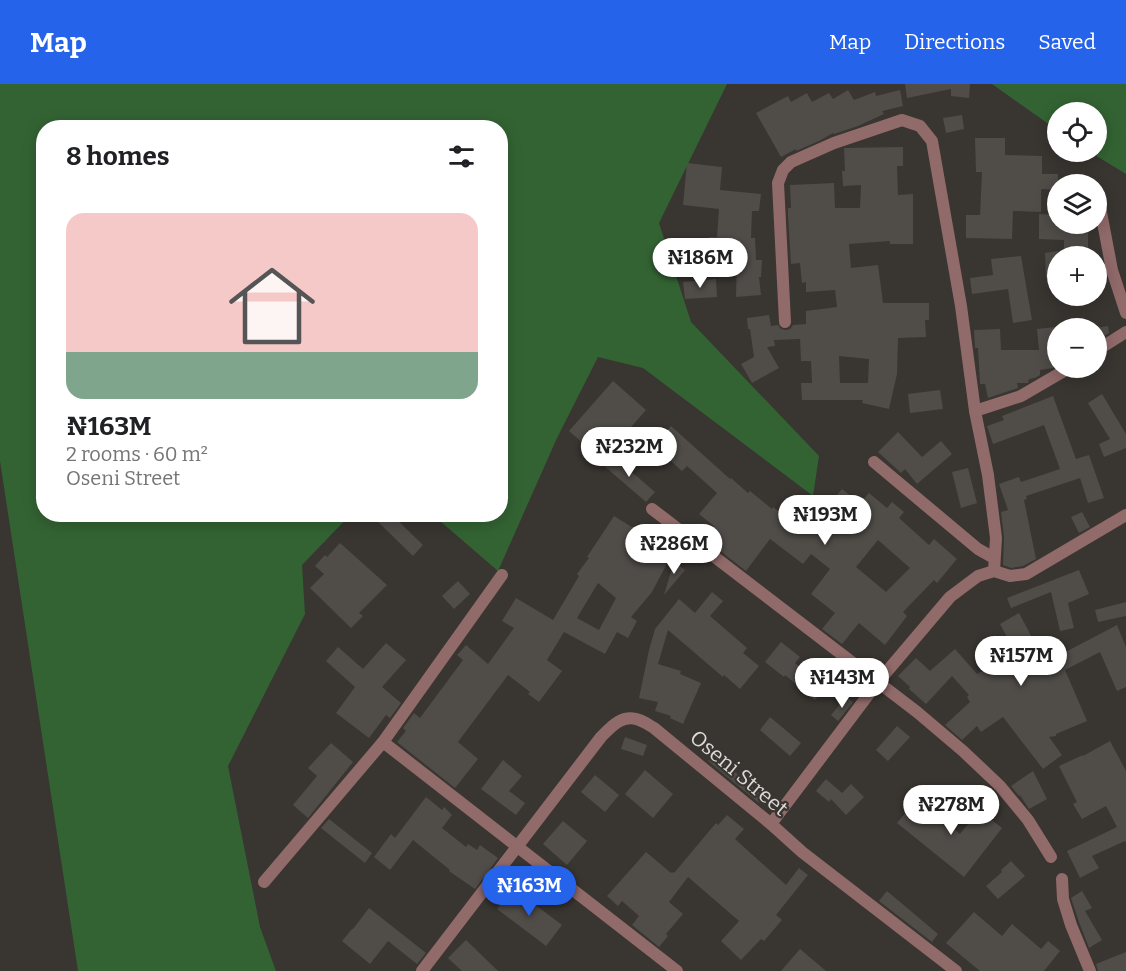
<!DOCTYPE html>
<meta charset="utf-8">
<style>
body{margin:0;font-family:Bitter,serif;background:#f2f2f2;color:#202124;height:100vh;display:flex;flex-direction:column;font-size:22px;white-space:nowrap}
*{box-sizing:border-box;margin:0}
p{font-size:20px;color:#757577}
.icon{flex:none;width:33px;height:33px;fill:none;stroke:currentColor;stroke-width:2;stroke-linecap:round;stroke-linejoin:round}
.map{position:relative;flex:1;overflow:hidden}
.panel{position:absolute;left:36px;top:36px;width:472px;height:402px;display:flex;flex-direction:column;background:#fff;border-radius:24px;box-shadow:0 3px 15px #0003}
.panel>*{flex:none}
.buttons{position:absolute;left:1047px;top:18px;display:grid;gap:12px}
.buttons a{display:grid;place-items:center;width:60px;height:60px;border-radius:50%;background:#fff;box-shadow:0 3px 15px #0003;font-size:30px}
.price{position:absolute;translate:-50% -51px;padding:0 14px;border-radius:21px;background:#fff;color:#222;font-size:20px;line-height:39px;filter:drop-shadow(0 2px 3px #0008)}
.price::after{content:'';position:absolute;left:50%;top:36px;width:18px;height:14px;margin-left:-9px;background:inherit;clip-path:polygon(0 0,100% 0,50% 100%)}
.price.current{background:#2563eb;color:#fff}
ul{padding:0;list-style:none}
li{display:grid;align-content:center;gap:12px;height:318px;padding:0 30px}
li span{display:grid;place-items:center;height:186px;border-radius:18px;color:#555}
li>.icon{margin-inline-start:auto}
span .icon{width:108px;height:108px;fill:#fffc;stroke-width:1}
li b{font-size:26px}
h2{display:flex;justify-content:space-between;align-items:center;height:72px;padding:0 30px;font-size:26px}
header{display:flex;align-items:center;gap:36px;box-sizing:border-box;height:84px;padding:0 30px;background:#2563eb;color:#fff}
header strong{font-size:28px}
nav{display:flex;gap:33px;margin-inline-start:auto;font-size:21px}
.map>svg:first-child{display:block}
.green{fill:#336333}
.building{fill:#504c48;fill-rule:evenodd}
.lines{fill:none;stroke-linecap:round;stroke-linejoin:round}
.minor{stroke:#916a6a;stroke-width:12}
.labels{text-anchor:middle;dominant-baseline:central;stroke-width:4.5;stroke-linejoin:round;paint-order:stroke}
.street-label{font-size:21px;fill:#dcd9d7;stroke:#393531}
</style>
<header>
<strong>Map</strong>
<nav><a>Map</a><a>Directions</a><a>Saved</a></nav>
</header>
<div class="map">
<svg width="1126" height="887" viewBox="0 0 1126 887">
<rect width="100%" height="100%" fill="#393531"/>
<g class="green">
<path d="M 0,0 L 727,0 L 659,139 L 691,238 L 819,372 L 813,412 L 643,284 L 598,273 L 557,354 L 498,487 L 433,431 L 501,430 L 501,44 L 44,44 L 44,430 L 350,431 L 302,481 L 305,530 L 228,682 L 260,843 L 276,887 L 78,887 L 0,377 Z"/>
<path d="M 992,0 L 1126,0 L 1126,90 L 1090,68 L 1096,68 L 1096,28 L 1058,28 L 1057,46 Z"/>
</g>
<g class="building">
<path d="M 905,0 L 970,0 L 969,14 L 951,12 L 951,5 L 907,14 Z"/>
<path d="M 848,6 L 854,16 L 875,8 L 876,12 L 900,6 L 903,22 L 882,27 L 884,30 L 858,42 L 834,50 L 833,49 L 819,57 L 796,67 L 796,65 L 781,73 L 756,29 L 788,12 L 791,18 L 807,9 L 812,18 L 829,9 L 833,15 Z"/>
<path d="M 962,31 L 964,45 L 946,49 L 943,34 Z"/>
<path d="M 975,54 L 1005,54 L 1005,71 L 1042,72 L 1042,90 L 1058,90 L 1058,106 L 1042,105 L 1041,106 L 1041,128 L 1013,127 L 1012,155 L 966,154 L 966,131 L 980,131 L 982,88 L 976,88 Z"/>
<path d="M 903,63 L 903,82 L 897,82 L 898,111 L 913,110 L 913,160 L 890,160 L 890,157 L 849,160 L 851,184 L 878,181 L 883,219 L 929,219 L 929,236 L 925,236 L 926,253 L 898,254 L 897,290 L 889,325 L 862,319 L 863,316 L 802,316 L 801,299 L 812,299 L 811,277 L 801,277 L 800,255 L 774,256 L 775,262 L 767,263 L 779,284 L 752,299 L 741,280 L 754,273 L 750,245 L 748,245 L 747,234 L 769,231 L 771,242 L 778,241 L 781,245 L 786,246 L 790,245 L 793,241 L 806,240 L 806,227 L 837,223 L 835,206 L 806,208 L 806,198 L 802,199 L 800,179 L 791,180 L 788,132 L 788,124 L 791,124 L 790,101 L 834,99 L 835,124 L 860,124 L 861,101 L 843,102 L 842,87 L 845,87 L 844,64 ZM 839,272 L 869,275 L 868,299 L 840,299 Z"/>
<path d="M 687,79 L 722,83 L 720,106 L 761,110 L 759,127 L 752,127 L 751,154 L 755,154 L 756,176 L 762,176 L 761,193 L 759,193 L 761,211 L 736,213 L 737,173 L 710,174 L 709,153 L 717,153 L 719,125 L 683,121 Z"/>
<path d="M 1039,130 L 1058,131 L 1058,140 L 1085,140 L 1085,144 L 1088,144 L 1088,164 L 1064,164 L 1064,156 L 1039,155 Z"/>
<path d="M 1058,167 L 1058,194 L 1046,194 L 1045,169 Z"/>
<path d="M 1021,172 L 1032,236 L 1013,239 L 1008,205 L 972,210 L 970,194 L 993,191 L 991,175 Z"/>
<path d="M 716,195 L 717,213 L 685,215 L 683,198 Z"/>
<path d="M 1108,242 L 1109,249 L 1096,257 L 1096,244 Z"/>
<path d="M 1055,243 L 1056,248 L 1058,248 L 1058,281 L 1053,284 L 1040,286 L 1040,291 L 1035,294 L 1029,295 L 1028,299 L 1017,299 L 1018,304 L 988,314 L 985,300 L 980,300 L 978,264 L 975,264 L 974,246 L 1000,245 L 1001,266 L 1039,266 L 1037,245 Z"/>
<path d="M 613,297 L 646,326 L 602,376 L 569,347 Z"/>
<path d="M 940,306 L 943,325 L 910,329 L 908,310 Z"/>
<path d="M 1102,310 L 1126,350 L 1126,364 L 1104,373 L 1099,360 L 1110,355 L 1088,319 Z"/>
<path d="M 1053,312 L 1076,375 L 1089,371 L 1104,414 L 1088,419 L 1080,394 L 1026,412 L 1027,415 L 1024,416 L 1036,475 L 1023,482 L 1011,484 L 1003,481 L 1004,453 L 1001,428 L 1008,426 L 999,400 L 1019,393 L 1021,398 L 1060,385 L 1044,341 L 993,360 L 987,342 L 1004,336 L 1002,332 Z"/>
<path d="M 671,342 L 730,395 L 731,394 L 748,409 L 750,407 L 772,425 L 773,423 L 796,440 L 818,415 L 827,423 L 842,405 L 860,419 L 869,409 L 887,424 L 892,418 L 904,428 L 899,434 L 929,461 L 934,455 L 957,475 L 937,499 L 934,496 L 903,528 L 907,532 L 885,561 L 859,539 L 842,560 L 822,545 L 835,529 L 811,510 L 830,485 L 811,470 L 803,480 L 770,455 L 746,487 L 705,455 L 715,443 L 699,430 L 717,409 L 687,382 L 682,387 L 654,362 ZM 878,456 L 910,484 L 886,508 L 856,483 Z"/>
<path d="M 898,348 L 922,373 L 941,357 L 952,370 L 917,400 L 905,385 L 901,389 L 878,368 Z"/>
<path d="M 612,371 L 655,408 L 646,418 L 603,381 Z"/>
<path d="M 968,384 L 977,419 L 961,424 L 952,388 Z"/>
<path d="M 1082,428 L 1090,443 L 1079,449 L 1071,433 Z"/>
<path d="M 370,430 L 391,430 L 423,461 L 413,472 Z"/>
<path d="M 614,432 L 635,445 L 631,451 L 658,474 L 674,453 L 679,457 L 652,508 L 631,533 L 637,537 L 628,554 L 617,548 L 605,570 L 564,548 L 547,576 L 562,587 L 539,618 L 528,610 L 530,608 L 508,591 L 458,658 L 478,675 L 455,704 L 397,658 L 406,647 L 403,644 L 414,629 L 420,634 L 463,576 L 457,571 L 466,561 L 488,580 L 514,544 L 502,537 L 516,514 L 553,536 L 579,492 L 577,490 L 589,474 L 587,473 ZM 598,499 L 616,514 L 599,546 L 577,534 Z"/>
<path d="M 340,459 L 387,501 L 359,529 L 363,532 L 351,544 L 310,504 L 324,490 L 315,482 L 325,471 L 327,473 Z"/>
<path d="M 674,477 L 685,486 L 664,511 Z"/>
<path d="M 1079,486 L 1089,510 L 1068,519 L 1074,544 L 1060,547 L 1051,508 L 1011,524 L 1007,514 Z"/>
<path d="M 458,497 L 470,510 L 454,525 L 442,512 Z"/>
<path d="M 712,508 L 723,517 L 710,532 L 747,564 L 743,569 L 759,582 L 740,605 L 724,591 L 723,593 L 668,546 L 658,580 L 681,587 L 680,590 L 701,599 L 683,640 L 670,634 L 671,632 L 655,627 L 658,618 L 639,614 L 649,566 L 655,545 L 679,515 L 695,529 Z"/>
<path d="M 1126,518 L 1126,532 L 1098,538 L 1095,526 Z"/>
<path d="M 1019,529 L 1037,563 L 1046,558 L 1054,574 L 1117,541 L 1126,563 L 1126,603 L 1117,607 L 1100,568 L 1065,586 L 1087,637 L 1056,650 L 1056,652 L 1049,653 L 1062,671 L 1043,685 L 1003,633 L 981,648 L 977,642 L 962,656 L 945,641 L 970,618 L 967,613 L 969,611 L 952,592 L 926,620 L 909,605 L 910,603 L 898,592 L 916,574 L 930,587 L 955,565 L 977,590 L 1015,568 L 1000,540 Z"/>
<path d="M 781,558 L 800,573 L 795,579 L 825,605 L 815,616 L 785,591 L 784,593 L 765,578 Z"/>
<path d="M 386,559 L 406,576 L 382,603 L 401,619 L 390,634 L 386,631 L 369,654 L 336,629 L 355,603 L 326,577 L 338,563 L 363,585 Z"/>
<path d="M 846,613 L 853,618 L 838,637 L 831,631 Z"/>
<path d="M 770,633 L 801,659 L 790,672 L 760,646 Z"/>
<path d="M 897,642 L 910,653 L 888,677 L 876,666 Z"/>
<path d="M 625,653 L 647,661 L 643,672 L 621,665 Z"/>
<path d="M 1110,657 L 1126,687 L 1126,759 L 1125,757 L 1092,772 L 1099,784 L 1080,794 L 1067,767 L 1117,743 L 1106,722 L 1082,735 L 1073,720 L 1077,718 L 1059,682 L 1083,671 L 1083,672 Z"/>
<path d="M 331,659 L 353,678 L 308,734 L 293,721 L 317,692 L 308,684 Z"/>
<path d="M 714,670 L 764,713 L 759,719 L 708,677 Z"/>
<path d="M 503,676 L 522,692 L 509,707 L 525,719 L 516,731 L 481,705 Z"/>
<path d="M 645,686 L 673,710 L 653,734 L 625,710 Z"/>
<path d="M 1033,687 L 1047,715 L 1029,725 L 1020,711 L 1019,712 L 1011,702 Z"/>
<path d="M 595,691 L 619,711 L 605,728 L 581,708 Z"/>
<path d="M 826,695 L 842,709 L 851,700 L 864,713 L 846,731 L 831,715 L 829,718 L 816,707 Z"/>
<path d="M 970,702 L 979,710 L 965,726 L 956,718 Z"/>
<path d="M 426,713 L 442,726 L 444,723 L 452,731 L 442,744 L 466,763 L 468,760 L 477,766 L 480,761 L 498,774 L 475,805 L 449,787 L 450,786 L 413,756 L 390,786 L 374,773 L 391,750 L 395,754 Z"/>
<path d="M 917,715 L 941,736 L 942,735 L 960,750 L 979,726 L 1002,744 L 964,793 L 897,739 Z"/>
<path d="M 727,731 L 744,745 L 735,755 L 786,801 L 799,784 L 808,791 L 776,831 L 782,836 L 764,857 L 761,855 L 741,876 L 721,857 L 739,837 L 688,793 L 669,818 L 683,830 L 666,850 L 668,852 L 659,863 L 632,841 L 639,832 L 622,817 L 618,822 L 607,812 L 646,768 L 671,789 L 672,788 L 674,789 L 716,739 L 718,741 Z"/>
<path d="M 329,735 L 372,769 L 365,779 L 321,744 Z"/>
<path d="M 563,737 L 587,757 L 567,781 L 543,760 Z"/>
<path d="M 1011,777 L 1025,792 L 998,815 L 986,802 L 1002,788 L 1001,786 Z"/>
<path d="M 513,804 L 562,841 L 546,862 L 497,825 Z"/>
<path d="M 887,807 L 938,850 L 932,858 L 879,817 Z"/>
<path d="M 1082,807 L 1092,824 L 1085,827 L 1102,856 L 1089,864 L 1079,838 L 1071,814 Z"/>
<path d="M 369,824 L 426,869 L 417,880 L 388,857 L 370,880 L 342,857 L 352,845 L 353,845 Z"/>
<path d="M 974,828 L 1002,852 L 1012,840 L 1041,865 L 1048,857 L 1060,867 L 1044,887 L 980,887 L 946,859 Z"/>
<path d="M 466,856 L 498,887 L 462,887 L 448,874 Z"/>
<path d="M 800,865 L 826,887 L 781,887 Z"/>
<path d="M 1126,868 L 1126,887 L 1098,887 L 1096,880 Z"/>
</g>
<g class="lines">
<g class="minor">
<path d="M 1100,123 L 1112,186 L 1126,229"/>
<path d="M 785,238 L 778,99 L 783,86 L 791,78 L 834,59 L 902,36 L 920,42 L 932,57 L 961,222 L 975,327 L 988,391 L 996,454 L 994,487"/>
<path d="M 1096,267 L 1126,248"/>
<path d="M 975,327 L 1021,312 L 1069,284"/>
<path d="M 874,378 L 978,465 L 994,474"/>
<path d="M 652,425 L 917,628 L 963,667 L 1000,702 L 1028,736 L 1051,773"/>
<path d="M 383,658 L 502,491"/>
<path d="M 771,740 L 878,598 L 950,513 L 978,492 L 994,487 L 1010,492 L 1026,490 L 1126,431"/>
<path d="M 1062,795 L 1063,815 L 1071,841 L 1090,887"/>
<path d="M 264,798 L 383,658 L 677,887"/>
<path d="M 422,887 L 601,653 C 611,643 621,631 636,635 C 642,636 649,641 654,644 L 771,740 L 802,768 L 956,887"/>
</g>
</g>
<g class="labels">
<g class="street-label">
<text transform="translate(739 689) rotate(40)">Oseni Street</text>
</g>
</g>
</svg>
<div class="buttons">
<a><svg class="icon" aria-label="locate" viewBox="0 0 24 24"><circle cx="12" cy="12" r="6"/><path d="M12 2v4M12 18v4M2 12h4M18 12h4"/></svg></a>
<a><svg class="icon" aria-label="layers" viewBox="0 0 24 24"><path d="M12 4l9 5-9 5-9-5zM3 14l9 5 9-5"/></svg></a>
<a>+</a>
<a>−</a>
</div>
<b class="price" style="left:700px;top:205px">₦186M</b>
<b class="price" style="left:629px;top:394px">₦232M</b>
<b class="price" style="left:825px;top:462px">₦193M</b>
<b class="price" style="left:674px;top:491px">₦286M</b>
<b class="price" style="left:1021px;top:603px">₦157M</b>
<b class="price" style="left:842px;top:625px">₦143M</b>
<b class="price" style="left:951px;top:752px">₦278M</b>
<b class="price current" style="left:529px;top:833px">₦163M</b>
<section class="panel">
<h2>8 homes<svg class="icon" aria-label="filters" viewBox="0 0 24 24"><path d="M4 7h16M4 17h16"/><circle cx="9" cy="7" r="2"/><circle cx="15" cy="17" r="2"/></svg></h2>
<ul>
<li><span style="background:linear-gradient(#f6c9c9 75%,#7fa58c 0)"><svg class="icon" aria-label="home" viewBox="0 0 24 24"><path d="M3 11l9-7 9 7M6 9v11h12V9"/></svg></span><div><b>₦163M</b><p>2 rooms · 60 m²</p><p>Oseni Street</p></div></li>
</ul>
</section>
</div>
